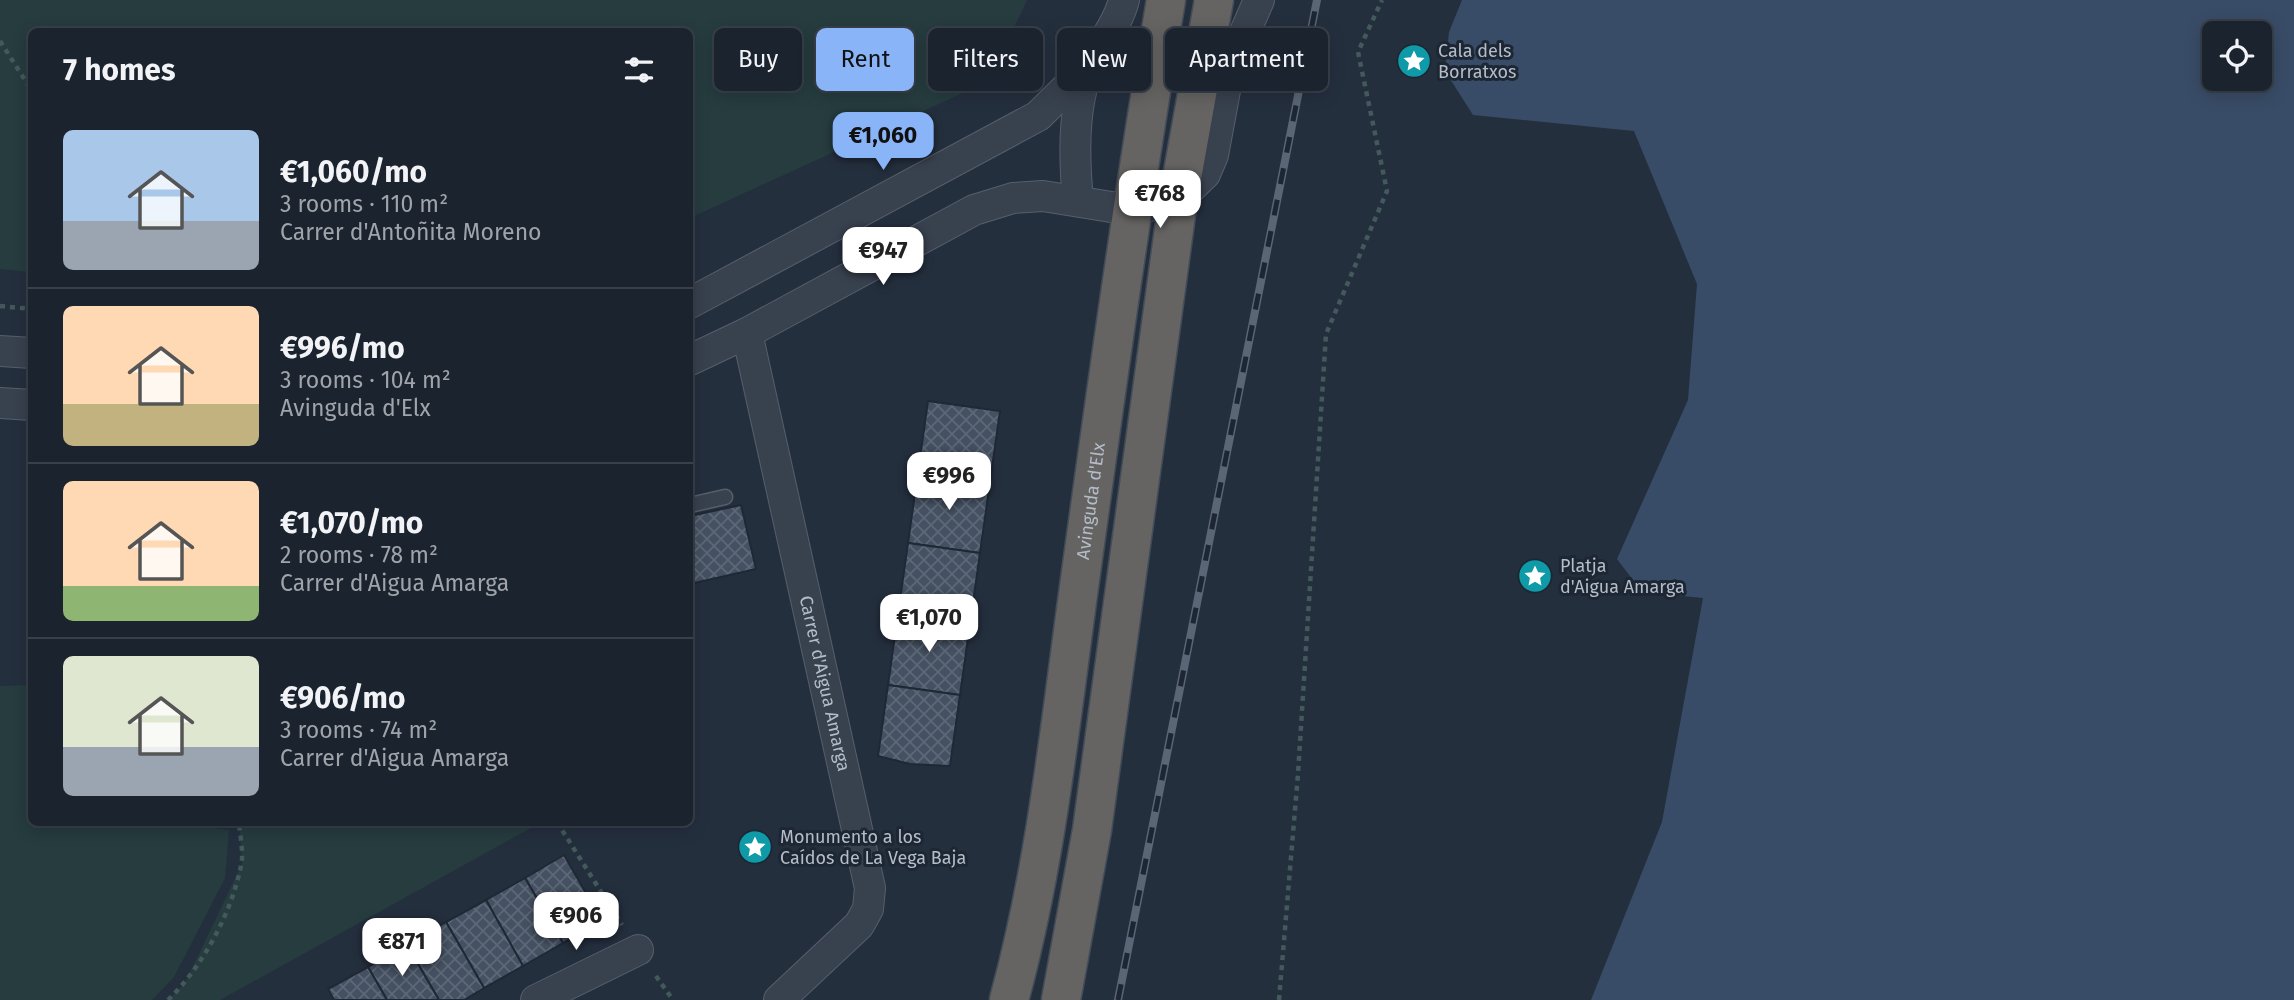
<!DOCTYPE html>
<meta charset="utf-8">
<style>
body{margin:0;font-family:"Fira Sans",sans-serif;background:#242b36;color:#f1f3f6;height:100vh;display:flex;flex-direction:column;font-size:26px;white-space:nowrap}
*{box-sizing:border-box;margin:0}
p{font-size:23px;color:#a0a4aa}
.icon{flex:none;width:38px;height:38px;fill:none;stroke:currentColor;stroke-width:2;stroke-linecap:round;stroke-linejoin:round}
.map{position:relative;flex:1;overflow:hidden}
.panel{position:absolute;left:28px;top:28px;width:665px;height:798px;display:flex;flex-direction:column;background:#1b232e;border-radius:10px;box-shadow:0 4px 18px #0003,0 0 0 2px #39404a}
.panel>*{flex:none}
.guide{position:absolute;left:714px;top:28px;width:665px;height:63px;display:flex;gap:14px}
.buttons{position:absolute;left:2202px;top:21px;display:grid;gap:14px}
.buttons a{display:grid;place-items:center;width:70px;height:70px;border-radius:10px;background:#1b232e;box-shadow:0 4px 18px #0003,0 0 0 2px #39404a;font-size:35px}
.price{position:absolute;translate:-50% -60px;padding:0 16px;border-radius:14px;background:#fff;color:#222;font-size:23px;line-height:46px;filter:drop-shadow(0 2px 4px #0008)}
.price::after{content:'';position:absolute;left:50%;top:42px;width:21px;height:16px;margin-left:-10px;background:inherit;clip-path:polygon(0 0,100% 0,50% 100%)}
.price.selected{background:#8ab4f8;color:#111}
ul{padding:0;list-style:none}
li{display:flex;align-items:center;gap:21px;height:175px;padding:0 35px}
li+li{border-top:2px solid #39404a}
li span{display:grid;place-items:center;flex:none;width:196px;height:140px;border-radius:10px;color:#555}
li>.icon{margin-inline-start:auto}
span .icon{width:84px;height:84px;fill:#fffc;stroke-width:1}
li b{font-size:30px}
h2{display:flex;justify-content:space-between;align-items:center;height:84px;padding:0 35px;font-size:30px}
.pill{padding:0 24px;border-radius:10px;background:#1b232e;box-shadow:0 4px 18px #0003,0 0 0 2px #39404a;font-size:24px;line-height:63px}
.pill.selected{background:#8ab4f8;color:#111}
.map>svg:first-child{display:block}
.green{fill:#263c3f}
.water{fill:#394c67;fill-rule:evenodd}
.building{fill:url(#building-cross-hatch);stroke:#1f2835;stroke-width:2}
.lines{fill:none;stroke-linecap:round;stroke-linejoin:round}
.service-casing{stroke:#565f6c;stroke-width:17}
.minor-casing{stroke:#565f6c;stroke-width:32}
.trunk-casing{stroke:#434c59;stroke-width:41}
.path{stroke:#44595c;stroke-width:4.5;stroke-dasharray:5 5;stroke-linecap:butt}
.service{stroke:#38414e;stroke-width:14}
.minor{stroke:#38414e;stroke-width:30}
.trunk{stroke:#656462;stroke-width:38}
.rail-casing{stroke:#5a6575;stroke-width:8}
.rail{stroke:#1d2633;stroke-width:5;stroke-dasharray:16;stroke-linecap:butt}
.labels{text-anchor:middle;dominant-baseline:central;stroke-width:6;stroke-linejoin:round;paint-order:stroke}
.poi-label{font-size:18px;fill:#b4bcc9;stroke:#1d2633;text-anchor:start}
.street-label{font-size:18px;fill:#b4bcc9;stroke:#1d2633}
</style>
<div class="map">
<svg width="2294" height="1000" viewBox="0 0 2294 1000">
<defs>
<pattern id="building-cross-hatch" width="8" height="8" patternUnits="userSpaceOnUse" patternTransform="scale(1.75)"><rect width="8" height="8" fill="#455162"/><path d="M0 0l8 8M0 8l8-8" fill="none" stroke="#5d6877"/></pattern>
</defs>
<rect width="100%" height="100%" fill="#242f3e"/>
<g class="green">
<path d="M 0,0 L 1027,0 L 989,81 L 690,218 L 690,32 L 32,32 L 31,272 L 0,269 Z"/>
<path d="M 31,685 L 32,822 L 163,822 L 229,830 L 225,878 L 174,977 L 152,1000 L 0,1000 L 0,686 Z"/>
<path d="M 239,823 L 239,822 L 540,823 L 220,1000 L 168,1000 L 185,983 L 242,864 Z"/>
</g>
<path class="water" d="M 1462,0 L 2294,0 L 2294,1000 L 1591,1000 L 1662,822 L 1703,598 L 1642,592 L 1617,559 L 1688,400 L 1697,284 L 1634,131 L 1473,115 L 1445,71 L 1449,32 ZM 2214,33 L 2259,33 L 2259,79 L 2214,79 Z"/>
<g class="building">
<path d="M 928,401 L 1000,411 L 990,482 L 918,472 Z"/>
<path d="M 918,472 L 990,482 L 980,553 L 908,543 Z"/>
<path d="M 741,505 L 756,569 L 690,584 L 690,516 Z"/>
<path d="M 908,543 L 980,553 L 970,624 L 898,614 Z"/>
<path d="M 898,614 L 970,624 L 960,695 L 888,685 Z"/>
<path d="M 888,685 L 960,695 L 950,766 L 910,764 L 878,756 Z"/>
<path d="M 564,855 L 602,921 L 563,943 L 525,878 Z"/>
<path d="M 525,878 L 563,943 L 523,966 L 486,900 Z"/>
<path d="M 486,900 L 523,966 L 484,988 L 446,922 Z"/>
<path d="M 446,922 L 484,988 L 464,1000 L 439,1000 L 407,945 Z"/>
<path d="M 407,945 L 439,1000 L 387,1000 L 368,967 Z"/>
<path d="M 368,967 L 387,1000 L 334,1000 L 328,989 Z"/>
</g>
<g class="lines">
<g class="service-casing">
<path id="service" d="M 690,505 L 725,497"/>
</g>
<g class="minor-casing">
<g id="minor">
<path d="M 1078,200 C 1074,159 1072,99 1092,62 C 1103,41 1118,23 1124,0"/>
<path d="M 690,303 L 1038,116 L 1091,64"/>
<path id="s1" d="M 747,333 L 870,888 L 868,909 L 859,925 L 779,1000"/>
<path d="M 0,351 L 32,353"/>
<path d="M 690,360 L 747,333 L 974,210 L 1013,198 L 1043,196 L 1130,210 L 1178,200 L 1205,174 L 1213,155 L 1229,69 L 1259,0"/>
<path d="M 0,403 L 32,405"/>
<path d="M 536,1000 L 638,950"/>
</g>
</g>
<g class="trunk-casing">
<g id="trunk">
<path id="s2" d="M 1009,1000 C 1046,865 1060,725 1079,587 C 1106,391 1133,195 1166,0"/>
<path d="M 1061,1000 L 1092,830 L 1178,200 L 1214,0"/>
</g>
</g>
<g class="path">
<path d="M 0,41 L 32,91"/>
<path d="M 0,306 L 32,309"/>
<path d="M 557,822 L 622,925"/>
<path d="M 656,976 L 673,1000"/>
<path d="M 168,1000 C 203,966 231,914 241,866 C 244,853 240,836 239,822"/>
<path d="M 1279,1000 L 1298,774 L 1326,334 L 1387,191 L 1358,52 L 1382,0"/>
</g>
<use href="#service" class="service"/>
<use href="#minor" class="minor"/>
<use href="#trunk" class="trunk"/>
<g class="rail-casing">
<path id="rail" d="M 1118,1000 L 1317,0"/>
</g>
<use href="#rail" class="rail"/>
</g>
<defs>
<g id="sight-disc" transform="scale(1.75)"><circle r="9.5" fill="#0f9aa8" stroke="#1d2633"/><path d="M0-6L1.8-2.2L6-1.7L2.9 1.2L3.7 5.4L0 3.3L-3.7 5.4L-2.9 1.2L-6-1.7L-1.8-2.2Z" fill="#fff"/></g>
</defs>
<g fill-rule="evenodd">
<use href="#sight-disc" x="1414" y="61"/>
<use href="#sight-disc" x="1535" y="576"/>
<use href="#sight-disc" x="755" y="847"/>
</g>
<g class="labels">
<g class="poi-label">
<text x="1438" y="51">Cala dels<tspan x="1438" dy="21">Borratxos</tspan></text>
<text x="1560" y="566">Platja<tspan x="1560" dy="21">d'Aigua Amarga</tspan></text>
<text x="780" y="837">Monumento a los<tspan x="780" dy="21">Caídos de La Vega Baja</tspan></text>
</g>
<g class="street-label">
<text stroke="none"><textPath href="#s2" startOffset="506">Avinguda d'Elx</textPath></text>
<text stroke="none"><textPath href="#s1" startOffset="359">Carrer d'Aigua Amarga</textPath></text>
</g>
</g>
</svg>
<div class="buttons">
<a><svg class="icon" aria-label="locate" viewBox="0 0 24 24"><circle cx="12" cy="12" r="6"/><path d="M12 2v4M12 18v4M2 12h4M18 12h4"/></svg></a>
</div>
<b class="price selected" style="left:883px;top:172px">€1,060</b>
<b class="price" style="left:1160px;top:230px">€768</b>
<b class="price" style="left:883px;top:287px">€947</b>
<b class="price" style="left:949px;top:512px">€996</b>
<b class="price" style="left:929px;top:654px">€1,070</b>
<b class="price" style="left:576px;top:952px">€906</b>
<b class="price" style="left:402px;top:978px">€871</b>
<div class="guide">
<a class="pill">Buy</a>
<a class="pill selected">Rent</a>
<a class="pill">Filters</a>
<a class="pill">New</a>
<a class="pill">Apartment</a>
</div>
<section class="panel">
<h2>7 homes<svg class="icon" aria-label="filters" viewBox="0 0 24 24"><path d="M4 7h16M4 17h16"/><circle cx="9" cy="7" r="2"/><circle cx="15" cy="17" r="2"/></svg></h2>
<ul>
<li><span style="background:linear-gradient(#a9c7e8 65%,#9aa5b1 0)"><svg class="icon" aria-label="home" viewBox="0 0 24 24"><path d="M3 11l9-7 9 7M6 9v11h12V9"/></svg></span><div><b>€1,060/mo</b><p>3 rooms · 110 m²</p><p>Carrer d'Antoñita Moreno</p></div></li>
<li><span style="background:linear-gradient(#ffd9b3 70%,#c2b280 0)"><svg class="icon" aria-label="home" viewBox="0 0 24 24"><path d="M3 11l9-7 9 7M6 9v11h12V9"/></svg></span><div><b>€996/mo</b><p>3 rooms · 104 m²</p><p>Avinguda d'Elx</p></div></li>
<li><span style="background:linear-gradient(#ffd9b3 75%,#8fb573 0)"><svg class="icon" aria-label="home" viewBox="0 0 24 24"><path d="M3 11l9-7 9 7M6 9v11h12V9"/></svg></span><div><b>€1,070/mo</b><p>2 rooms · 78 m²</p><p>Carrer d'Aigua Amarga</p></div></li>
<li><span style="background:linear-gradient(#dfe7d0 65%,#9aa5b1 0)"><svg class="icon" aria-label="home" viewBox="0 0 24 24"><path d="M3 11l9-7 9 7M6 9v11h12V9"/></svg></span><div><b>€906/mo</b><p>3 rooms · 74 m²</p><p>Carrer d'Aigua Amarga</p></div></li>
</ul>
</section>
</div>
